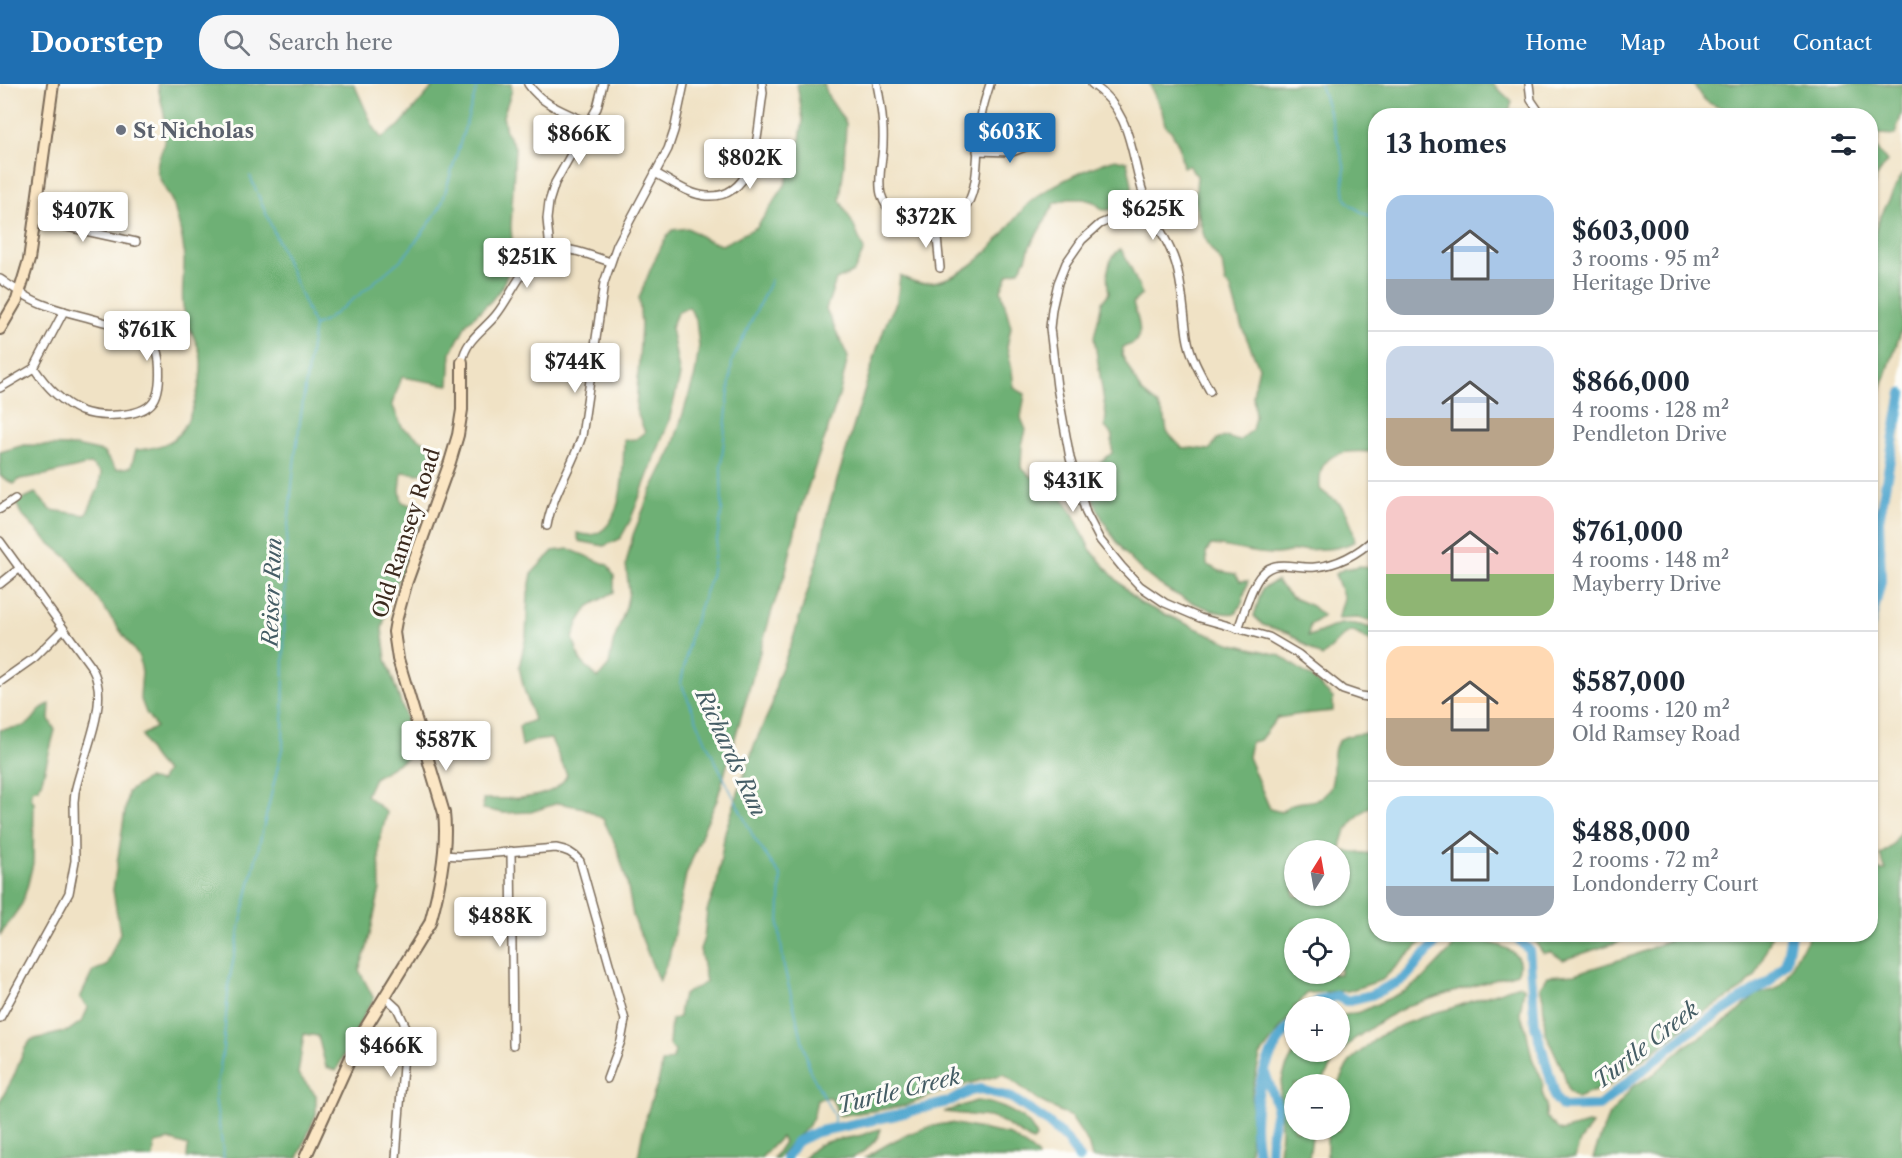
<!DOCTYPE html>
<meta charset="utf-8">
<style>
body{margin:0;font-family:"Libre Caslon Text",serif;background:#f6f6f7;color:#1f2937;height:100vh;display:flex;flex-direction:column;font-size:22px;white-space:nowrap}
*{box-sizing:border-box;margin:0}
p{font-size:20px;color:#747a83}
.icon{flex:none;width:33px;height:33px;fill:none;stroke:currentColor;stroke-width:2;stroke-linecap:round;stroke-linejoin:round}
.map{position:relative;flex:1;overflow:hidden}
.drawer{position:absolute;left:1368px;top:24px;width:510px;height:834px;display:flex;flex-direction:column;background:#fff;border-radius:24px;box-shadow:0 2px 4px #0004}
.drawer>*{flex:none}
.needle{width:39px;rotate:11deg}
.fabs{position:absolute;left:1284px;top:756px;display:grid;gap:12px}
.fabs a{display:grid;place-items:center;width:66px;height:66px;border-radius:50%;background:#fff;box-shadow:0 2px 4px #0004;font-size:30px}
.price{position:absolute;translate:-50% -51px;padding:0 14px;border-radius:6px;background:#fff;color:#222;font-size:20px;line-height:39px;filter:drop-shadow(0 2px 3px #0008)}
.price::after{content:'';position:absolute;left:50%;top:36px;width:18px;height:14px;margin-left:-9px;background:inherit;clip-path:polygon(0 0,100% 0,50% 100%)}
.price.selected{background:#1f6fb2;color:#fff}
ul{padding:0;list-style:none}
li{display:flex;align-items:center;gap:18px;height:150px;padding:0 18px}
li+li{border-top:2px solid #e0e1e3}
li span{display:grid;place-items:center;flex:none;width:168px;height:120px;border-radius:18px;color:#555}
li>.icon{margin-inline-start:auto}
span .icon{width:72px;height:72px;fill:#fffc;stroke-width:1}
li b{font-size:26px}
h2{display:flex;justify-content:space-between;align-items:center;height:72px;padding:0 18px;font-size:26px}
header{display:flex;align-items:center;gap:36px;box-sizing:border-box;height:84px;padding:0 30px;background:#1f6fb2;color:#fff}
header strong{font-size:28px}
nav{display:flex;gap:33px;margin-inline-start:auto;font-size:21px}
.search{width:420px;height:54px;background:#f6f6f7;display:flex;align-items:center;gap:15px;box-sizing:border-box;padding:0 21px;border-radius:24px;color:#747a83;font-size:22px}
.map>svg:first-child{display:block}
.forest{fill:#6eb074;stroke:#546d49;stroke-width:1.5;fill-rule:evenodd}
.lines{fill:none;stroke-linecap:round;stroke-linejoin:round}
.stream{stroke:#54a9d0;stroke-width:1.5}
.river{stroke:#54a9d0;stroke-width:10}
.street-casing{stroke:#7a6a58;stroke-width:10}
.secondary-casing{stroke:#7a6a58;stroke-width:14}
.street{stroke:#fff;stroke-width:7}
.secondary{stroke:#fbe6c4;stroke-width:10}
.worship-dot{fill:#6b7280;stroke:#fdfcf7;stroke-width:2}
.labels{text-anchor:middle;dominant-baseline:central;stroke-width:6;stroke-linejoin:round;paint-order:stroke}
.worship-label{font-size:21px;font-weight:bold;fill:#5b616d;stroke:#fdfcf7;text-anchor:start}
.street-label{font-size:21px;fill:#3b2a1e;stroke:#fdfcf7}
.water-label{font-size:22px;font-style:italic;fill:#455d65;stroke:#fdfcf7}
</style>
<header>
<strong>Doorstep</strong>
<div class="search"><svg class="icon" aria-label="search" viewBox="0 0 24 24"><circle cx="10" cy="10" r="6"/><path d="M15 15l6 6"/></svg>Search here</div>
<nav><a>Home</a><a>Map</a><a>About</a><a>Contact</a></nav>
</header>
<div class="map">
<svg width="1902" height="1074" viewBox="0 0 1902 1074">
<rect width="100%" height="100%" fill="#fdfcf7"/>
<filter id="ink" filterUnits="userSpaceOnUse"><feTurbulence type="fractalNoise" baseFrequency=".0167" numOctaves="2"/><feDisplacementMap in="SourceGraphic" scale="12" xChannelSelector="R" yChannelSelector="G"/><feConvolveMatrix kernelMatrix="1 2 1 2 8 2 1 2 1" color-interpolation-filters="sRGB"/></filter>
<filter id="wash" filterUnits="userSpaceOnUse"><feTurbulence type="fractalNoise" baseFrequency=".008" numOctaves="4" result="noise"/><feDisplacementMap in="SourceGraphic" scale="24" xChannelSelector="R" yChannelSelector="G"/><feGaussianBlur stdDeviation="1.35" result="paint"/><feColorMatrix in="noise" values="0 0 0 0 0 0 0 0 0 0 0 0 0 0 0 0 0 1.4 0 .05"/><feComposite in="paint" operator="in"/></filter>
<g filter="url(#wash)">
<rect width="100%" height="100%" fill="#f0e2c5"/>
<g class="forest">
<path d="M 158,0 L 354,0 L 373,42 L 381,54 L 399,42 L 431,5 L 434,0 L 511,0 L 512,6 L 503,32 L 506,48 L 515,63 L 511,143 L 513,171 L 511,180 L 502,203 L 491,217 L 467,239 L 451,269 L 449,301 L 402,293 L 392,320 L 402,343 L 435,365 L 432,383 L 419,390 L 402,388 L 400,406 L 402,418 L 424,426 L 405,481 L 389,516 L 382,545 L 386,575 L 414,658 L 407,674 L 374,694 L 366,711 L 387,729 L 379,759 L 380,805 L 367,864 L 359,886 L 374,915 L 364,931 L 336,987 L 326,983 L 318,952 L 304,950 L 298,990 L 316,1011 L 316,1030 L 298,1074 L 187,1074 L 188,1062 L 169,1056 L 155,1059 L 153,1074 L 0,1074 L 0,1017 L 13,994 L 25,964 L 31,956 L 68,947 L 82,937 L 88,924 L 80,914 L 93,887 L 106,882 L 120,849 L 113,806 L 128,708 L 147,695 L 160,698 L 166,687 C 155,678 146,664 142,651 L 156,643 L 146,629 L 140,613 L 142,588 L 139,573 L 69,475 L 47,457 L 21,430 L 16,418 L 35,409 L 51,426 L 86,431 L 99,403 L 101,389 L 90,380 L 45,391 L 20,395 L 14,400 L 0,392 L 0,368 L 24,361 L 76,362 L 103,368 L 116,385 L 131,383 L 136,366 C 148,365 165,362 175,354 C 192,339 205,291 200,269 C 195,252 185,238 183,222 C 181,204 185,189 184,172 C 184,155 178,138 174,122 C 170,110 158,98 157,85 C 157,76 160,71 163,63 C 165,56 166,47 165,40 C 165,26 159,14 158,0 Z"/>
<path d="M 797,0 L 824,0 L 829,14 L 846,39 L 844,81 L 840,116 L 853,140 L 864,166 L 854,188 L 836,196 L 826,225 L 848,273 L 839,312 L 799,430 L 785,491 L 773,523 L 717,716 L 705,742 L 686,791 L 669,874 L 659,898 L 633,832 L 627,798 L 617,764 L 603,735 L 584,724 L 558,719 L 531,728 L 504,729 L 483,725 L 483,715 C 504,715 542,716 558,702 C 562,700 565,694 567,691 L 551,655 L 534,657 L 522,662 L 519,642 L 534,636 L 524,605 L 519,583 L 526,553 L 528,510 L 532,489 L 553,467 L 569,465 L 608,481 L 614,492 L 614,508 L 589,522 L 578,539 L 573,554 L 580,576 L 598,594 L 609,581 L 613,559 L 626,523 L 629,508 L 626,480 L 633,451 L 650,409 L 672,365 L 695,291 L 699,262 L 696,236 L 689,223 L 677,229 L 671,244 L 680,292 L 669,337 L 630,437 L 620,455 L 604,462 L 579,457 L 577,449 C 581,450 586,451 591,451 C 625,446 623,381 624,356 L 636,355 L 645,348 L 636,326 L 641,241 L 639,214 L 651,184 L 664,157 L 672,146 L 688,144 L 705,155 L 722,161 L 757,143 L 785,101 L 800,55 L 803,36 Z"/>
<path d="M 1150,0 L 1493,0 L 1512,18 L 1508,31 L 1376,32 L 1375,368 C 1358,367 1333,365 1323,382 C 1319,388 1320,399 1320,405 C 1326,411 1334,415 1340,420 C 1349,429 1353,445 1355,457 C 1336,468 1316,464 1295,467 C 1287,468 1279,471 1272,470 C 1251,470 1231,462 1211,461 L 1206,468 L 1207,481 L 1220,487 L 1235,490 L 1240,497 L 1248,497 L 1242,519 L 1236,529 C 1221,531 1215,527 1201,522 C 1155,504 1127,479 1103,436 C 1098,426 1091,413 1091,402 C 1090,386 1101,377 1112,369 L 1112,351 L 1105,343 L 1106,331 L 1094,253 L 1102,218 L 1109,209 C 1106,194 1106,174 1121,165 L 1130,182 L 1142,210 L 1133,219 C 1138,236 1149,258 1123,263 L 1122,271 L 1141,307 L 1157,320 L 1165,334 L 1167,348 L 1183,365 L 1192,364 L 1210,366 L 1217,355 L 1226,353 L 1239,357 L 1252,346 L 1255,333 L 1253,310 L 1259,283 L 1241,241 L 1231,205 L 1225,199 L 1222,179 L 1211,165 L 1204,152 L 1195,119 L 1197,92 L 1189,82 L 1183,83 L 1179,62 L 1171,47 L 1165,41 L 1162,27 L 1152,6 Z"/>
<path d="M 1694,0 L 1902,0 L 1902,29 L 1895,51 L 1879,50 L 1876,64 L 1887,78 L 1876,94 L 1871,111 L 1870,32 L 1725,31 L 1727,26 C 1709,20 1702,18 1694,0 Z"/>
<path d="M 1115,75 L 1127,78 C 1134,107 1140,125 1103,126 L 1094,118 L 1084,115 L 1068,115 L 1055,119 L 1030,162 L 1026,175 L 1019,186 L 1008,190 L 1001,206 L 1011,243 L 1007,263 L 1012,286 L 1014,304 L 1025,310 L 1021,334 L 1026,346 L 1022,361 L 1021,383 C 1030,394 1039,397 1053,399 L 1073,430 L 1090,465 L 1112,491 L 1140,519 L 1229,559 L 1279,571 L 1311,593 L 1333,614 L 1333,627 L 1302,630 L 1277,634 L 1260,656 L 1251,658 L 1248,673 L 1270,725 L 1281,728 C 1285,725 1289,721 1293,720 C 1306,716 1317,720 1327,708 C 1341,692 1323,658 1348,652 C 1359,649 1365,649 1375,651 L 1375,719 C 1357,731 1342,744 1341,767 L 1375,770 L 1376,850 L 1429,851 L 1382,896 L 1348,907 L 1307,909 L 1297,922 L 1294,922 L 1294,926 L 1260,972 L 1252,1009 L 1250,1074 L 1092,1074 L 1088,1059 L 1071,1033 L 1038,1016 L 1004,990 L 948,1005 L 905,1022 L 838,1032 L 835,1021 L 830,1013 L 817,1015 L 814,1031 L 808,1043 L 792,1057 L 778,1074 L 773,1074 L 784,1058 L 781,1053 L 761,1074 L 638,1074 C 641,1055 645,1035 651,1017 C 657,1002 660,995 662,979 L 673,975 L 675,967 L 669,961 L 671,936 L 679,933 C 682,902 684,913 706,898 L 700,865 L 704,854 L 707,827 L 717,799 L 725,748 L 755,659 L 772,621 L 777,596 L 792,558 L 820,467 L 828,426 L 877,265 L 887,237 L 897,217 L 900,192 C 906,194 914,199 921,199 C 950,200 978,179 996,158 C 1008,145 1017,131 1029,119 C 1054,98 1086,85 1115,75 ZM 1294,766 L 1340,766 L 1340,812 L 1294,812 ZM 1294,844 L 1340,844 L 1340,890 L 1294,890 Z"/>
<path d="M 1902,90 L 1902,245 L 1873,328 L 1871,344 L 1871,163 L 1877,140 Z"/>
<path d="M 1361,482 L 1375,486 L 1375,538 L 1359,534 L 1338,535 L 1344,514 L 1335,490 L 1344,485 Z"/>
<path d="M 1276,497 L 1291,513 L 1312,522 L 1323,532 L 1310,541 L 1308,552 C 1321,550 1329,542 1341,540 C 1352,538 1364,542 1375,545 L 1375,560 L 1352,547 L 1344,551 L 1322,573 L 1289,549 L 1263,541 L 1254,532 L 1262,505 Z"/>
<path d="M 50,620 L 49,635 L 55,646 L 42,696 L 38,705 L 33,705 L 31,713 L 34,719 L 33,779 L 28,800 L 22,820 L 0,851 L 0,646 C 10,643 19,646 29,639 C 38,632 37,624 50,620 Z"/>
<path d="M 1902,744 L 1902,1074 L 1593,1074 L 1607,1035 L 1632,1003 L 1654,990 L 1685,962 L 1731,934 L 1757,910 L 1774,906 L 1781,901 L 1787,894 L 1797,871 L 1807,857 L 1808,851 L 1870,850 L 1871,779 L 1878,786 L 1886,786 L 1880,771 L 1893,761 Z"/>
<path d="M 1527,851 L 1639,851 L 1563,876 L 1551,868 L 1543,869 L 1535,858 Z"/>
<path d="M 1674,851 L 1772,851 L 1756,891 L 1741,906 L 1704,928 L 1608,1002 L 1577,1014 L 1569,1008 L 1563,987 L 1545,947 L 1543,914 L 1540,903 L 1548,892 L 1574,890 L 1635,871 L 1669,856 Z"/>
<path d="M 1477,857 C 1492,857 1529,867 1517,889 L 1410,921 L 1387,933 L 1353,956 L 1333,978 L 1321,1000 L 1294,1000 L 1294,1046 L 1313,1046 L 1309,1074 L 1279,1074 C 1279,1064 1281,1055 1281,1045 C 1280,1014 1276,996 1295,968 L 1340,968 L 1340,932 L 1360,928 L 1405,907 L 1424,894 L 1456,860 Z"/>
<path d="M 1519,901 L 1524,904 L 1520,929 L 1526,945 L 1532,974 L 1543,998 L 1542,1008 L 1546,1020 L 1546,1033 L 1558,1045 L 1562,1047 L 1588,1040 L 1592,1041 L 1580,1057 L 1575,1074 L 1327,1074 L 1327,1046 L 1340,1046 L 1338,1000 L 1347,982 L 1352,975 L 1378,953 L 1401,941 L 1433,929 L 1449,925 Z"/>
<path d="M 976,1017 C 995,1018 1032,1032 1036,1054 L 1033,1057 L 1029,1055 L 1001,1037 L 989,1033 L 944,1028 Z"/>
<path d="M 951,1039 L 1010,1051 L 1035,1069 L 1038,1072 L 1038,1074 L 865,1074 C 891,1057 919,1042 951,1039 Z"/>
<path d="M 881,1045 C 879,1056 862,1071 851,1074 C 842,1074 815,1074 804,1074 C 824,1051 837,1058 862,1051 C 868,1049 874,1046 881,1045 Z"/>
</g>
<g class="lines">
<g class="stream">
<path d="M 1320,0 C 1329,27 1338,54 1344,81 C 1346,92 1341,103 1346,114 C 1350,124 1366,130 1376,135"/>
<path d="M 771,196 L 732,277 L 721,384 L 722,426 L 711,492 L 691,548 L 681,599 L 706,658 L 754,754 L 781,793 L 779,843 L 784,883 L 810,987 L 834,1032 L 834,1044"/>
<path d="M 314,242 L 325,237 L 359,211 L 404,173 L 429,140 L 441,122 L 478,0"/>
<path d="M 224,1074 L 215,1013 L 223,965 L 229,898 L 242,833 L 283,661 L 285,472 L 295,372 L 314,242 L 250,92"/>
</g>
<g class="river">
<path d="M 1870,543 L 1881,497 L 1879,436 L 1902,309"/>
<path d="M 1510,850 L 1516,853 L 1529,866 L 1535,941 L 1553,1003 L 1555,1014 L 1563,1023 L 1599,1022 L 1689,948 L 1769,898 L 1786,878 L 1791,850"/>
<path d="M 1312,922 L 1319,916 L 1337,912 L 1346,917 L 1371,911 L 1404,895 L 1440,854 L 1446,850"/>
<path d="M 1265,989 L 1277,1022 L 1271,1051 L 1270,1074"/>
<path d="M 786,1074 L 796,1058 L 816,1048 L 896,1031 L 951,1017 L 970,1007 L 981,1005 L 1012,1014 L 1047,1038 L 1066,1055 L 1079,1074"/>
<path d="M 1259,1074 C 1248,1029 1261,971 1294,938"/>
</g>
</g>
</g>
<g filter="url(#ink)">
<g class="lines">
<g class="street-casing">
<g id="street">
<path d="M 528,0 C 542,21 567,29 589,39"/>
<path d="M 877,0 C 881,20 884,39 883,59 C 883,75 877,95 881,110 C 892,148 948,157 967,121 C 980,98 976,66 980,40 C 981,26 986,13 990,0"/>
<path d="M 1092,0 C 1137,31 1129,79 1148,122 C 1158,144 1173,164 1178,188 C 1183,210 1184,231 1187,252 C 1190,272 1200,289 1210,307"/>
<path d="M 1529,0 L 1531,16 L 1542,32"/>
<path d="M 977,67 L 1012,68 L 1036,59"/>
<path d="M 655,89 C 671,97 689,111 707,112 C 759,115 757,45 763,9 L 762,0"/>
<path d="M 1147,120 L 1100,140 L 1082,156 L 1066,179 L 1058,199 L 1052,225 L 1050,244 L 1057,303 L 1070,374 L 1086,429 L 1100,456 L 1122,483 L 1140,502 L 1165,519 L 1200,534 L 1269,553 L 1298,570 L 1343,606 L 1361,612 L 1376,614"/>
<path d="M 35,136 L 136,158"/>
<path d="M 936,143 L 940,184"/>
<path d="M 550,166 L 547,135 L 549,118 L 555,99 L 597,24 L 603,0"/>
<path d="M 0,195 C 15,205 30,216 48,222 C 64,228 83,232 100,237 C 114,241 132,243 144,250 C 153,255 158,267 159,277 C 162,314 155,329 117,331 C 105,332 92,331 81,327 C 61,318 46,302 34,284"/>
<path d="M 462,278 C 466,255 483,247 496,231 C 505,220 511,207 519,195 C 545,152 569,164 610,178"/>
<path d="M 0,304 L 34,284 L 64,227"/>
<path d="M 0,425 L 15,415"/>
<path d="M 547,442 C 552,411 572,383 582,352 L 604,199 L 617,161 L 668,65 L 674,47 L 684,0"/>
<path d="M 0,457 L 90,581 C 93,586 96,592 97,598 C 105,627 81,678 75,708 L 74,718 L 75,777 L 69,809 L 0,934"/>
<path d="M 0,500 L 20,484"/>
<path d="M 1238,545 C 1244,530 1251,501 1262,490 C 1276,474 1297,485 1315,483 C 1338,481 1359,469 1376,453"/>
<path d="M 0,598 L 34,574 L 63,545"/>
<path d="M 511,767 L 513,961"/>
<path d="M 443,771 L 459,772 L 556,764 C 567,766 573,769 580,777 L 625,936 L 621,957 L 607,995"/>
<path d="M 385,913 L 397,924 L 406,943 L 396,1074"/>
</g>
</g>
<g class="secondary-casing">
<g id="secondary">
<path d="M 0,245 L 17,216 L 29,176 L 53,0"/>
<path d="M 305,1074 L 360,953 L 430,839 C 439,806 448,763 444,729 L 398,575 L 394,548 L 396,537 L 407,497 L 450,378 L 458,351 L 462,326 L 462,278"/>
</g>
</g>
<use href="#street" class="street"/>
<use href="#secondary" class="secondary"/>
</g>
</g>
<circle class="worship-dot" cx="121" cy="46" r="6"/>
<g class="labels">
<g class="worship-label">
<text x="133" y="46">St Nicholas</text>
</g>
<g class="street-label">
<text transform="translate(406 449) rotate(-72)">Old Ramsey Road</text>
</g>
<g class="water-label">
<text transform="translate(272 508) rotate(-88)">Reiser Run</text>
<text transform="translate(731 669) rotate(65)">Richards Run</text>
<text transform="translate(1646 961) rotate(-38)">Turtle Creek</text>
<text transform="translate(899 1007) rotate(-14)">Turtle Creek</text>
</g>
</g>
</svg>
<div class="fabs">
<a><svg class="needle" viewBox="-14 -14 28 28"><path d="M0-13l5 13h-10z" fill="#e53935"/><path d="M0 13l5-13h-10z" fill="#747a83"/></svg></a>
<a><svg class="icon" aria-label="locate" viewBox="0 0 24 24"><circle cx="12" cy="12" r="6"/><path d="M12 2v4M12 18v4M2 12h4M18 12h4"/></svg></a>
<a>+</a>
<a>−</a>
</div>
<b class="price selected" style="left:1010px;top:80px">$603K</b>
<b class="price" style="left:579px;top:82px">$866K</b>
<b class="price" style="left:750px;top:106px">$802K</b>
<b class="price" style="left:1153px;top:157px">$625K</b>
<b class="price" style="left:83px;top:159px">$407K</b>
<b class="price" style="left:926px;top:165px">$372K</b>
<b class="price" style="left:527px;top:205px">$251K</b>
<b class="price" style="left:147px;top:278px">$761K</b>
<b class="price" style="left:575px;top:310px">$744K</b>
<b class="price" style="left:1073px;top:429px">$431K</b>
<b class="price" style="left:446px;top:688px">$587K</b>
<b class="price" style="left:500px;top:864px">$488K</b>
<b class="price" style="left:391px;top:994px">$466K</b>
<section class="drawer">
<h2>13 homes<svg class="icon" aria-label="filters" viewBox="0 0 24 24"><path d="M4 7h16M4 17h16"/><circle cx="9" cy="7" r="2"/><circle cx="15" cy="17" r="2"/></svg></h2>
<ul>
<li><span style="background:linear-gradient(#a9c7e8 70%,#9aa5b1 0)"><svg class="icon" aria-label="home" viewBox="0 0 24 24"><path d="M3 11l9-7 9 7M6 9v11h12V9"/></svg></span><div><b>$603,000</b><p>3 rooms · 95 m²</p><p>Heritage Drive</p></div></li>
<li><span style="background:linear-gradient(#c9d6e8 60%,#b9a48a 0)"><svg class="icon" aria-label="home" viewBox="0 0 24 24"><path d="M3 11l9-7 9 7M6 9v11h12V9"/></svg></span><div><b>$866,000</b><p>4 rooms · 128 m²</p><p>Pendleton Drive</p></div></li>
<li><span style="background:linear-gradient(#f6c9c9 65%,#8fb573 0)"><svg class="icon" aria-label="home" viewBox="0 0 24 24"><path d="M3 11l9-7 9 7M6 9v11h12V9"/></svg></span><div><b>$761,000</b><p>4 rooms · 148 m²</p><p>Mayberry Drive</p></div></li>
<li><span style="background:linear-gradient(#ffd9b3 60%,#b9a48a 0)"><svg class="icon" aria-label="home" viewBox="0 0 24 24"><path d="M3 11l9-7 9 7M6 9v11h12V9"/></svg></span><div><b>$587,000</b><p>4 rooms · 120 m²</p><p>Old Ramsey Road</p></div></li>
<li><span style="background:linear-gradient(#bfe0f5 75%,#9aa5b1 0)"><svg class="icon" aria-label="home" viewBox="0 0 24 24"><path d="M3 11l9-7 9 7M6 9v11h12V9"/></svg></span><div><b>$488,000</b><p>2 rooms · 72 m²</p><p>Londonderry Court</p></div></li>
</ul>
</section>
</div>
